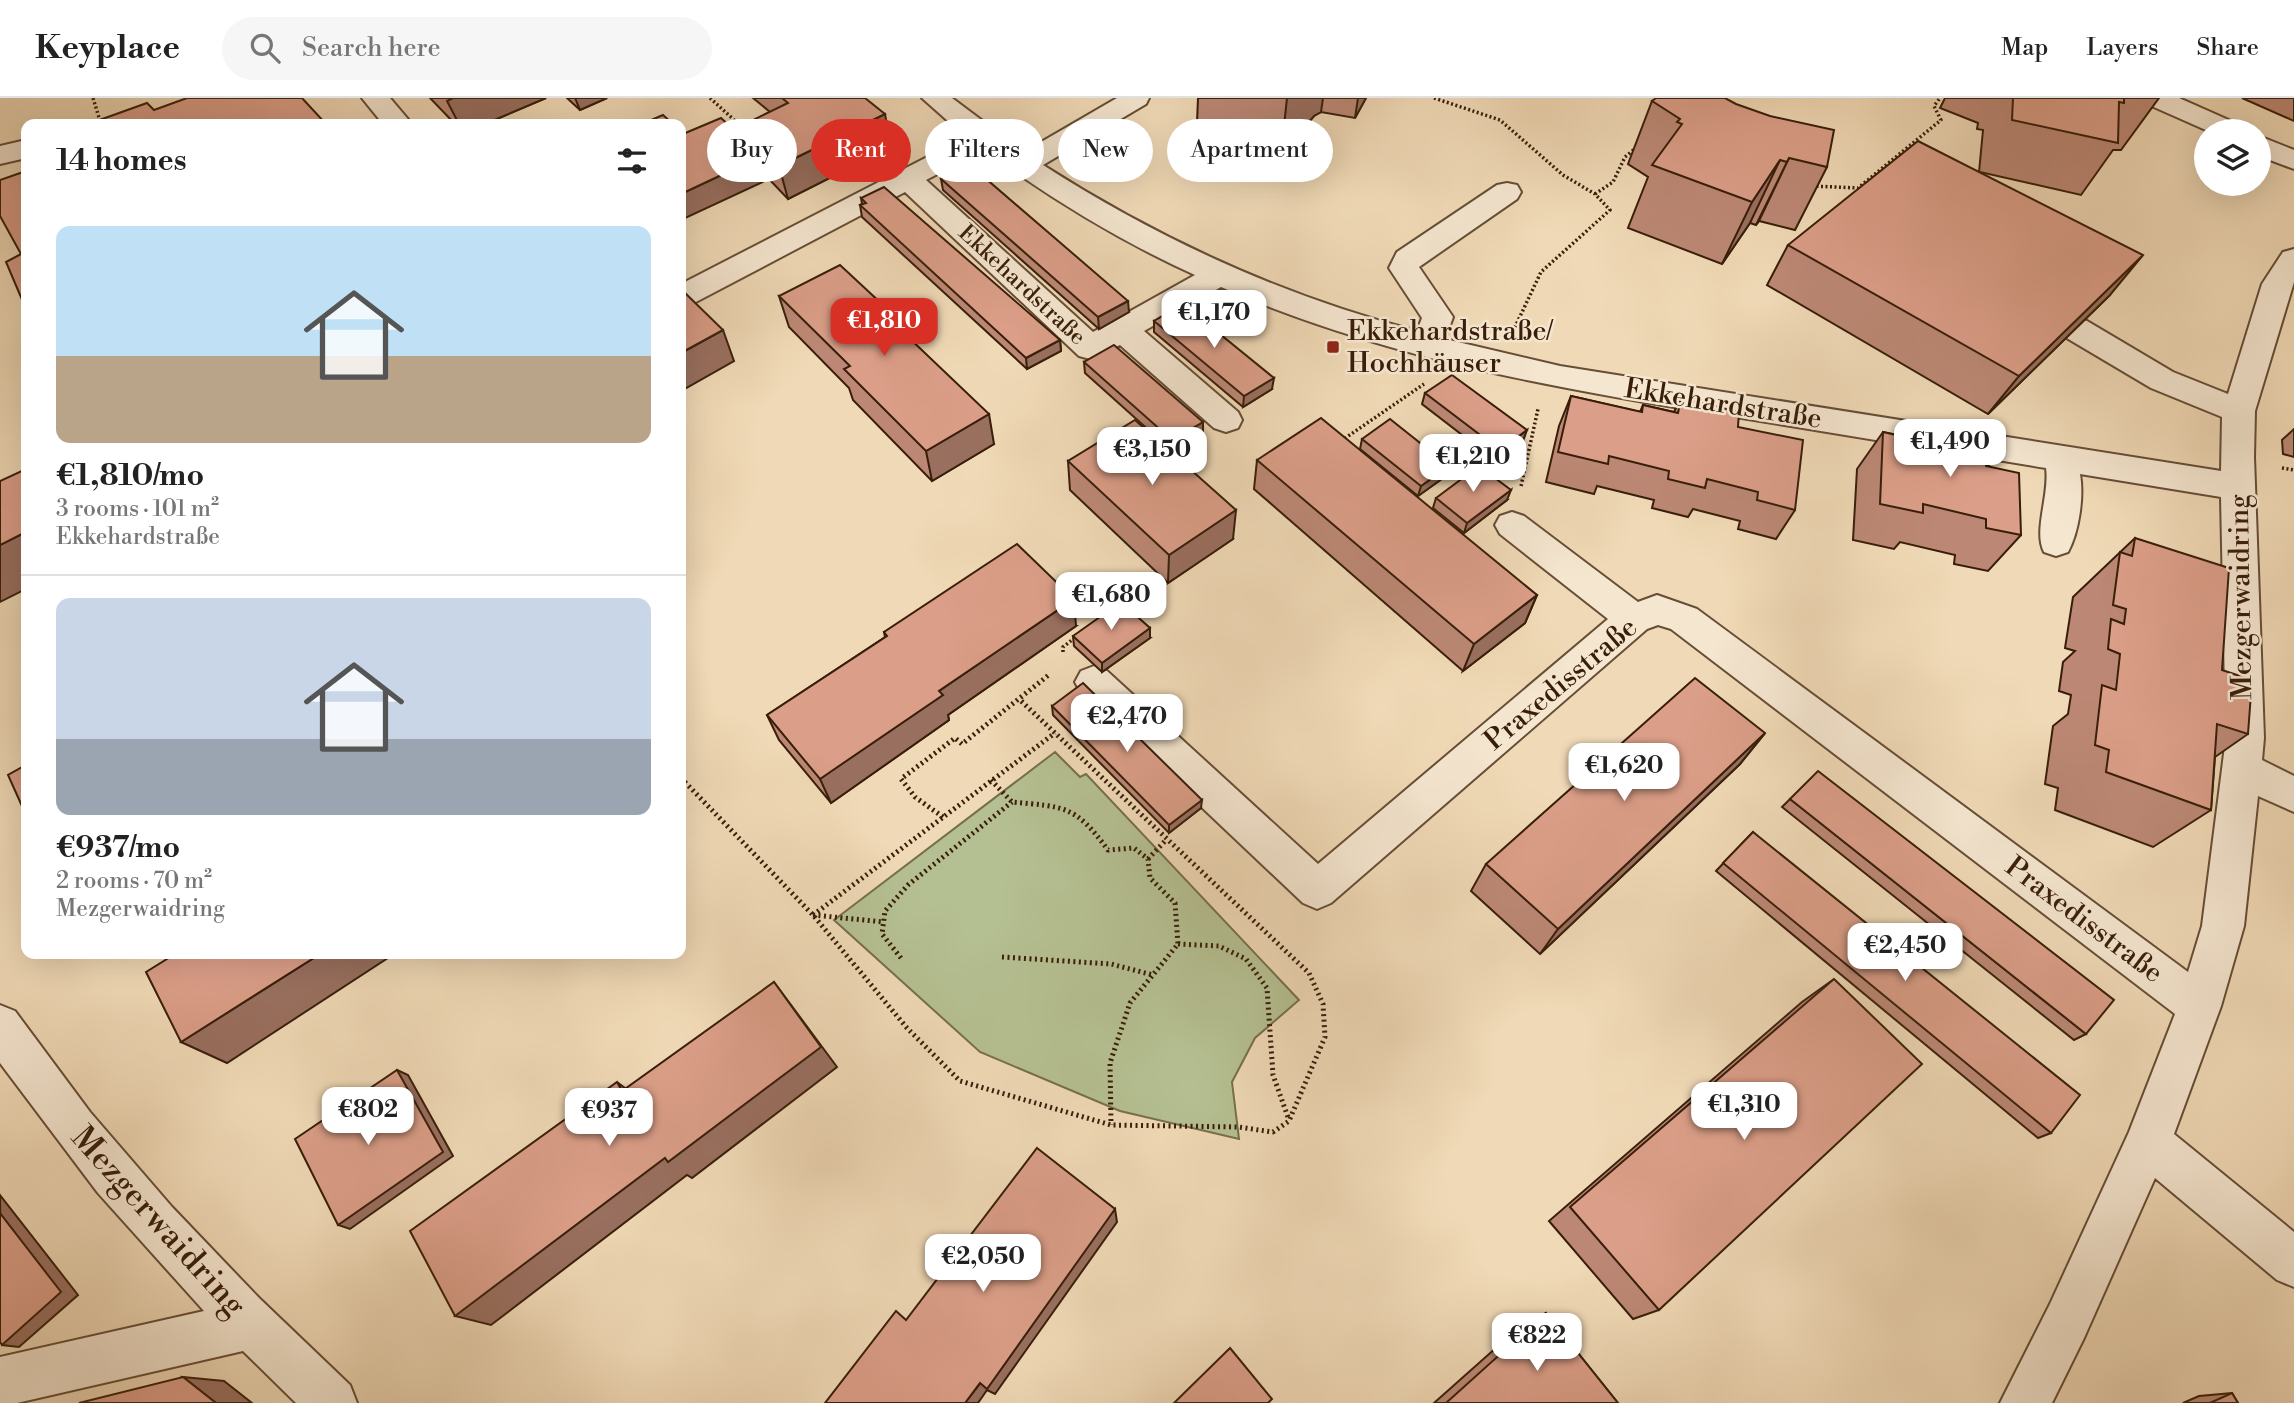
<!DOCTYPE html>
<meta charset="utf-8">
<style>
body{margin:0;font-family:"Libre Bodoni",serif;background:#f6f6f6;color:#222;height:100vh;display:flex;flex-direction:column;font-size:26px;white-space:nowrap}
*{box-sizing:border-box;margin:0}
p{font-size:23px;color:#767676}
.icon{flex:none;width:38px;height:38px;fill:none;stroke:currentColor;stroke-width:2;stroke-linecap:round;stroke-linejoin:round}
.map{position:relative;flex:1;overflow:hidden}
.details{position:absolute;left:21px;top:21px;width:665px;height:840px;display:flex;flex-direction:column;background:#fff;border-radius:14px;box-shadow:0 7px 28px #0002}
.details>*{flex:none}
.top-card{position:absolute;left:707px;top:21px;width:665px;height:63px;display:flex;gap:14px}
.tools{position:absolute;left:2194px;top:21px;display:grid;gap:14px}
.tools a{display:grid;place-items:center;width:77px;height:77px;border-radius:50%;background:#fff;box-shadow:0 7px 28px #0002;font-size:35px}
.price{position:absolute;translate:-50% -60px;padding:0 16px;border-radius:14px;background:#fff;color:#222;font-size:23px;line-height:46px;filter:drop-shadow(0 2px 4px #0008)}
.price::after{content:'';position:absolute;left:50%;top:42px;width:21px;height:16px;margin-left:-10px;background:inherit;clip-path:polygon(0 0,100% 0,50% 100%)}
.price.on{background:#d93025;color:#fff}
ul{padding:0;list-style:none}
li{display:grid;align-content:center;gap:14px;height:371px;padding:0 35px}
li+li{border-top:2px solid #e0e0e0}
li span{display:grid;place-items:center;height:217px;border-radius:14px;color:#555}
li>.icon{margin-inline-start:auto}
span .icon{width:126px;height:126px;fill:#fffc;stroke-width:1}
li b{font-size:30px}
h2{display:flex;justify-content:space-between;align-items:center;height:84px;padding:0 35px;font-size:30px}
.tag{padding:0 24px;border-radius:32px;background:#fff;box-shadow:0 7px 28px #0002;font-size:24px;line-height:63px}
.tag.on{background:#d93025;color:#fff}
header{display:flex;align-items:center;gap:42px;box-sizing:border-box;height:98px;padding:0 35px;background:#fff;border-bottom:2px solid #e0e0e0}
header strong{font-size:33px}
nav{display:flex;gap:38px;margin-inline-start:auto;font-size:24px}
.search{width:490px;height:63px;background:#f6f6f6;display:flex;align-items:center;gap:18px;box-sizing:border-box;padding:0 24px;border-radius:38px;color:#767676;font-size:26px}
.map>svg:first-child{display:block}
.green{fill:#b5c092;stroke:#766f4e;stroke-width:2}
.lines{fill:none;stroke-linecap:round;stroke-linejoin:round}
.minor-casing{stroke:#664d35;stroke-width:4}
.path-far1{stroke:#381e0a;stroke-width:3.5;stroke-dasharray:2 2.5;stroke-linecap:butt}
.path{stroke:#381e0a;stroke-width:5;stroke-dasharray:2 3.5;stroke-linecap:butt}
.minor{fill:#f5e6d0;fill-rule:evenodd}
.wall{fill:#bc8875;stroke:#381e0a;stroke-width:2}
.shaded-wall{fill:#996f5f;stroke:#381e0a;stroke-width:2}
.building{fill:#db9e88;stroke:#381e0a;stroke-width:2}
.poi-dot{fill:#8f2418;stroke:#f5e6d0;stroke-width:2.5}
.labels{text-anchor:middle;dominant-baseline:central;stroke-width:5;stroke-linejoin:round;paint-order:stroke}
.far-street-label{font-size:23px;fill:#381e0a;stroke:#f5e6d0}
.poi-label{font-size:28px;fill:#381e0a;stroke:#f5e6d0;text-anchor:start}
.street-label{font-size:28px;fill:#381e0a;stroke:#f5e6d0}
.near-street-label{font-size:33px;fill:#381e0a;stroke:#f5e6d0}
</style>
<header>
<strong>Keyplace</strong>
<div class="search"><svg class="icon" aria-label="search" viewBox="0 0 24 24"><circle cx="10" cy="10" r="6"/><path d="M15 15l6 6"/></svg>Search here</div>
<nav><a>Map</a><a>Layers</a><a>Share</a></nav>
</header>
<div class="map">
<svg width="2294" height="1305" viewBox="0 0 2294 1305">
<rect width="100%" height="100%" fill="#f0d9b6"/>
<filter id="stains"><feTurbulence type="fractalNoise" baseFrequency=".00286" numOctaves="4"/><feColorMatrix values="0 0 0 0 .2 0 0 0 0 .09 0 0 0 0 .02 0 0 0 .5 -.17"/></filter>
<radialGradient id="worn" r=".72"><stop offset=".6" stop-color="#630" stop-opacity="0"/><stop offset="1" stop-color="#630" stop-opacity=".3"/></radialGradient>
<path class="green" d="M 1055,654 L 1080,679 L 1086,676 L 1299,902 L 1255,940 L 1232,984 L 1239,1041 L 1120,1013 L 980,954 L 834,822 Z"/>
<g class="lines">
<g class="minor-casing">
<g id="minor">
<path d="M 362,0 L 390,0 L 412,26 L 383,26 Z"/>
<path d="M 922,0 L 952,0 L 1024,54 L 1117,0 L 1149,0 L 1146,6 L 1043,67 C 1160,142 1283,198 1417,233 L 1422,220 L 1389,170 L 1397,154 L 1497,87 L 1507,85 L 1517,87 L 1521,94 L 1517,101 L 1419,169 L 1453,219 L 1445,241 L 1560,268 L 2221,373 L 2222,319 L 2151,290 L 2065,239 L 2060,231 L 2065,223 L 2076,220 L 2087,223 L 2173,274 L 2228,296 L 2262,186 L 2283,154 L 2294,151 L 2294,184 L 2255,313 L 2254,359 L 2264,640 L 2262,662 L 2294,678 L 2294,714 L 2258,698 L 2244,828 L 2221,908 L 2174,1036 L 2294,1134 L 2294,1189 L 2277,1182 L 2155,1080 L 2084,1240 L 2052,1305 L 2000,1305 L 2050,1206 L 2129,1034 L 2175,916 L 1671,531 L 1658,527 L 1647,531 L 1331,805 L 1317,811 L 1303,805 L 1081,595 L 1075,584 L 1081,573 L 1094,568 L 1107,573 L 1318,766 L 1608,521 L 1500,436 L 1495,427 L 1500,418 L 1512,414 L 1524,418 L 1638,504 L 1657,497 L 1697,511 L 2188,874 L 2202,828 L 2226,640 L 2221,399 L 2080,376 C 2084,398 2079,434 2068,454 L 2056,458 L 2044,454 C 2033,433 2050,396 2046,370 C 1936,352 1826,334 1717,316 C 1548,289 1378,258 1221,189 L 1144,233 L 1238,314 L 1242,322 L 1238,330 L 1226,334 L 1214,330 L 1120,247 L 1090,261 L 1079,258 L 905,94 L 692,206 L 681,209 L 681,186 L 966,39 ZM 984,52 C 1050,100 1120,143 1195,177 L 1093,234 L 926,82 Z"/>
<path d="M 2144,0 L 2179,0 L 2240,27 L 2244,33 L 2208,33 L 2147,6 Z"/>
<path d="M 2259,38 L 2294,52 L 2294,71 L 2259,58 Z"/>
<path d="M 26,42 L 26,60 L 0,66 L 0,48 Z"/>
<path d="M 0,907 L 15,913 L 90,1014 L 172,1109 L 259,1200 L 350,1287 L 357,1305 L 296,1305 L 243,1253 L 17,1305 L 0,1305 L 0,1259 L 204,1213 L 98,1095 L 0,965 Z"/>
</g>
</g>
<g class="path-far1">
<path d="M 93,0 L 101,26"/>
<path d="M 710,0 L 743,30"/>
<path d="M 1434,0 L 1500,22 L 1563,77 L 1595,96 L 1610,112 L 1541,174 L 1515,229"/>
<path d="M 1812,88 L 1858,90 L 1941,22 L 1934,8 L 1940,0"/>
<path d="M 1595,96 L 1613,84 L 1625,59 L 1637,49"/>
<path d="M 1341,343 L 1424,286"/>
<path d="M 2282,370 L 2294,372"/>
<path d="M 1521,388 L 1538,311"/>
<path d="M 1063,554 L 1063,549 L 1077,538"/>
</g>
<g class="path">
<path d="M 681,680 L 813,817 L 907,930 L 960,983 L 1111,1027 L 1238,1029 L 1273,1034 L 1289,1023 L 1325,939 L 1323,906 L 1309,875 L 1019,601"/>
<path d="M 991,682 L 1012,704 C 1065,709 1075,707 1108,752 L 1134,750 L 1148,761 L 1150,780 L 1175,805 L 1178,846 L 1130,905 L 1110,965 L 1111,1027"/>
<path d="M 943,719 L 915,699 L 901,681 L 955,640 L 962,646 L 1050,576"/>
<path d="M 1148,761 L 1166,742"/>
<path d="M 813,817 L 1055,635"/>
<path d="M 813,817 L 884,824"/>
<path d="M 1178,846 L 1219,848 L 1246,861 L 1267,890 L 1273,977 L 1289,1022"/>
<path d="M 1002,859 L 1111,866 L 1153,877"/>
<path d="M 901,860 L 882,836 L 885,813 L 908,787 L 1012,704"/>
</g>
<use href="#minor" class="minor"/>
</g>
<g class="wall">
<path d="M 430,0 L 546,0 L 485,26 L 455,26 Z"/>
<path d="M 567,0 L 607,0 L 580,12 Z"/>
<path d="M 753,0 L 865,0 L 891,49 L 788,101 L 769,81 L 683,36 L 742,39 L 739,29 L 770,14 Z"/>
<path d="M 1198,0 L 1366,0 L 1355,20 L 1321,14 L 1314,18 L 1281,56 L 1197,25 Z"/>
<path d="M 1945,0 L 2159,0 L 2121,52 L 2113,52 L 2081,97 L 1980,74 L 2110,197 L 1988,316 L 1767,187 L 1788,147 L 1979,74 L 1983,32 L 1977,31 L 1978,25 L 1940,10 Z"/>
<path d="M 2242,0 L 2294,0 L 2294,23 Z"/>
<path d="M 1652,3 L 1827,69 L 1795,132 L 1759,123 L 1756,127 L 1750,125 L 1722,166 L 1628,130 L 1648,79 L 1628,66 Z"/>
<path d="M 941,81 L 1129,214 L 1099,231 L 943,92 Z"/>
<path d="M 861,100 L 1060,242 L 1061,253 L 1027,271 L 862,119 L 860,107 L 862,106 Z"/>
<path d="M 779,198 L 914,245 L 994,346 L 932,383 L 853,302 L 849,290 L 789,229 Z"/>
<path d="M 1154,223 L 1272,291 L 1243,309 L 1154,234 Z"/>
<path d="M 1084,264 L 1203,324 L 1203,334 L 1172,353 L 1085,275 Z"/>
<path d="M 1425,295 L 1523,343 L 1496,363 L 1422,306 Z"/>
<path d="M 1571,298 L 1640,314 L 1643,307 L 1674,314 L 1681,300 L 1738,329 L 1795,412 L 1776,441 L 1738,431 L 1740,423 L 1693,411 L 1688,419 L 1652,410 L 1654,402 L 1597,388 L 1594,396 L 1546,384 L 1559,328 Z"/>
<path d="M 2294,331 L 2294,359 L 2283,356 L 2282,342 Z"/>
<path d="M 1883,334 L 1921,342 L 1923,338 L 1934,341 L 1940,334 L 1993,363 L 1988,368 L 2021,437 L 1988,473 L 1954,466 L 1955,457 L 1900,444 L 1894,451 L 1853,442 L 1857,371 Z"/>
<path d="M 1362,341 L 1449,368 L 1446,378 L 1418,398 L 1360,351 Z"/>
<path d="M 1257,362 L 1537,497 L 1525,525 L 1463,573 L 1254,391 Z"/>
<path d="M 1068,363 L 1233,441 L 1168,485 L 1070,392 Z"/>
<path d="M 1436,400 L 1507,402 L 1464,435 L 1433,410 Z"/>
<path d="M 2135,440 L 2222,572 L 2248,636 L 2215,659 L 2211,712 L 2153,749 L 2055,712 L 2058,690 L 2045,686 L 2053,628 L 2068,616 L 2071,597 L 2059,593 L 2063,564 L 2075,553 L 2065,550 L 2073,499 Z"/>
<path d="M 1076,528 L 948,617 L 949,622 L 831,705 L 779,642 L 767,617 L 885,539 L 884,534 Z"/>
<path d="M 1073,538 L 1150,540 L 1102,574 L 1074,548 Z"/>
<path d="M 1052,608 L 1201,710 L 1169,735 L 1053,617 Z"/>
<path d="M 1765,635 L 1740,666 L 1540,856 L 1471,793 L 1486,766 Z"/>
<path d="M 1790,701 L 2086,936 L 2074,942 L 1782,709 Z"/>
<path d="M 1753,734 L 2051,1035 L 2038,1040 L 1716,773 Z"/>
<path d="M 1834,881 L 1659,1212 L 1633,1221 L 1549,1123 L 1802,904 Z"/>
<path d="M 1546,1215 L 1618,1305 L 1434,1305 L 1525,1224 Z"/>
<path d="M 2232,1295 L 2238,1305 L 2183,1305 L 2199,1298 Z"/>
</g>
<g class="shaded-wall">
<path d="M 453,0 L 546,0 L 485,26 L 459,26 L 447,3 Z"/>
<path d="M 575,0 L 607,0 L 580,12 Z"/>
<path d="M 1287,0 L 1323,0 L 1321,14 L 1314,18 L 1281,56 Z"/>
<path d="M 1358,0 L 1366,0 L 1355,20 Z"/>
<path d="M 885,16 L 891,49 L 788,101 L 779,68 Z"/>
<path d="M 762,58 L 769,81 L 681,122 L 681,96 Z"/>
<path d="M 1789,60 L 1759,123 L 1756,127 L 1787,64 Z"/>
<path d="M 1780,62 L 1750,125 L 1722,166 L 1752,104 Z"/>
<path d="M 2143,157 L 2110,197 L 1988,316 L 2019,278 Z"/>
<path d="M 1128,203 L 1129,214 L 1099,231 L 1098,219 Z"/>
<path d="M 723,232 L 734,263 L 681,293 L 681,255 Z"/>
<path d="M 912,234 L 918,266 L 906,237 Z"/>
<path d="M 1060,242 L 1061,253 L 1027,271 L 1026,260 Z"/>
<path d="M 1274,280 L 1272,291 L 1243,309 L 1244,298 Z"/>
<path d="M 989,316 L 994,346 L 932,383 L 926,353 Z"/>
<path d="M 1203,324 L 1203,334 L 1172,353 L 1172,342 Z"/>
<path d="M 1527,332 L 1523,343 L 1496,363 L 1500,352 Z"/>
<path d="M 1449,368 L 1446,378 L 1418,398 L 1421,388 Z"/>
<path d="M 1511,392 L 1507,402 L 1464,435 L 1467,425 Z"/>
<path d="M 1236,412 L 1233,441 L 1168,485 L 1169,457 Z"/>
<path d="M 26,434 L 26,491 L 0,504 L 0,447 Z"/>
<path d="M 1537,497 L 1525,525 L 1463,573 L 1474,546 Z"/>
<path d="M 1074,501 L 1076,528 L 948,617 L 949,622 L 831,705 L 820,681 L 939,593 Z"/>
<path d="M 1150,530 L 1150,540 L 1102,574 L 1102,565 Z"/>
<path d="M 1765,635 L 1740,666 L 1540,856 L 1558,831 Z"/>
<path d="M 1202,702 L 1201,710 L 1169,735 L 1169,727 Z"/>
<path d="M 320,856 L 394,856 L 227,965 L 181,944 Z"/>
<path d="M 774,884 L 837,969 L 692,1080 L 687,1077 L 491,1227 L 455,1218 Z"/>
<path d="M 397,972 L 408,977 L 453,1058 L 350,1131 L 338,1127 Z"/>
<path d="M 617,984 L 642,1003 L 622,993 Z"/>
<path d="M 0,1097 L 78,1197 L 19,1249 L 2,1247 Z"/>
<path d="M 1115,1111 L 1117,1124 L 995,1296 L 987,1292 L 978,1305 L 965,1305 Z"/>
<path d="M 183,1279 L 224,1283 L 252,1305 L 216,1305 Z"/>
</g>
<g class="building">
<path d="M 187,0 L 302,0 L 326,26 L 96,26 L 94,24 L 147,5 L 154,12 Z"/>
<path d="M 782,0 L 865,0 L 885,16 L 779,68 L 739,29 L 788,5 Z"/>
<path d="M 1656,0 L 1725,0 L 1736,6 L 1770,18 L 1834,32 L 1827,69 L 1789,60 L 1787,64 L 1780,62 L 1752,104 L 1652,67 L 1682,26 L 1677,24 L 1680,21 L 1652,3 Z"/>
<path d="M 2013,0 L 2124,0 L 2124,5 L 2119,4 L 2118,45 L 2012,22 Z"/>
<path d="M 663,17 L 673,26 L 642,26 Z"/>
<path d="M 721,20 L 762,58 L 681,96 L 681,34 L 683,36 Z"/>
<path d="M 1918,43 L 2143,157 L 2019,278 L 1788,147 Z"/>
<path d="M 970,67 L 1128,203 L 1098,219 L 941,81 Z"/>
<path d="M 26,73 L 26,211 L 6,164 L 21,156 L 0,118 L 0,82 Z"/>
<path d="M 884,89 L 1060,242 L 1026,260 L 860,107 L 866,105 L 861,100 Z"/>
<path d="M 840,167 L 912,234 L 906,237 L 989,316 L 926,353 L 844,271 L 850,268 L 779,198 Z"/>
<path d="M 681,191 L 723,232 L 681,255 Z"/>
<path d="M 1183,206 L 1274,280 L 1244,298 L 1154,223 Z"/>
<path d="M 1114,247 L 1203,324 L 1172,342 L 1084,264 Z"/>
<path d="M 1452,277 L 1527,332 L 1500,352 L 1425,295 Z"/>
<path d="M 1571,298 L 1642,314 L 1643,307 L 1678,315 L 1681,300 L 1739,314 L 1738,329 L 1803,342 L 1795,412 L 1757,402 L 1758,394 L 1707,381 L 1705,390 L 1668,381 L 1669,373 L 1609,358 L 1608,366 L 1558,354 Z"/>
<path d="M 1321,320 L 1537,497 L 1474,546 L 1257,362 Z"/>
<path d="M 1390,321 L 1449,368 L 1421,388 L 1362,341 Z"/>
<path d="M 1135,322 L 1236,412 L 1169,457 L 1068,363 Z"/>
<path d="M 1883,334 L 1923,343 L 1923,338 L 1939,342 L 1940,334 L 1992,346 L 1993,363 L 1986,361 L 1986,368 L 2019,375 L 2021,437 L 1986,430 L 1986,421 L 1923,406 L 1923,415 L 1880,406 Z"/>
<path d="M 1479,368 L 1511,392 L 1467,425 L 1436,400 Z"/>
<path d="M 26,371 L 26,434 L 0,447 L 0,383 Z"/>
<path d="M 2135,440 L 2229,470 L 2222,572 L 2252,582 L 2248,636 L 2217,626 L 2211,712 L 2106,674 L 2109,652 L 2095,647 L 2102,587 L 2116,592 L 2120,556 L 2108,551 L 2111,521 L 2124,526 L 2126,511 L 2113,507 L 2120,454 L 2132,458 Z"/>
<path d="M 1017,446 L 1074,501 L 939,593 L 943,597 L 820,681 L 767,617 L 887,538 L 884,534 Z"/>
<path d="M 1121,504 L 1150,530 L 1102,565 L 1073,538 Z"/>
<path d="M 1695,580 L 1765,635 L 1558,831 L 1486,766 Z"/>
<path d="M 1083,585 L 1202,702 L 1169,727 L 1052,608 Z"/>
<path d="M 26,667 L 26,717 L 8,677 Z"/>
<path d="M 1818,673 L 2114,902 L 2086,936 L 1790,701 Z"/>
<path d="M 1753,734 L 2080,997 L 2051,1035 L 1723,765 Z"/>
<path d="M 175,856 L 320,856 L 181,944 L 146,874 Z"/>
<path d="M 1834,881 L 1922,966 L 1659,1212 L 1570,1109 Z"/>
<path d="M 774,884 L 821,949 L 668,1064 L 665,1060 L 455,1218 L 410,1133 L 617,984 L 622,993 Z"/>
<path d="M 397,972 L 443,1054 L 338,1127 L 295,1041 Z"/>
<path d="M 1037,1050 L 1115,1111 L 987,1291 L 980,1285 L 965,1305 L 825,1305 L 896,1213 L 906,1222 Z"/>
<path d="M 0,1115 L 61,1194 L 2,1247 L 0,1244 Z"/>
<path d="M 1546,1215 L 1618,1305 L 1446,1305 Z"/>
<path d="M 1230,1250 L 1272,1301 L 1268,1305 L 1174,1305 Z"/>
<path d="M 183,1279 L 216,1305 L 79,1305 Z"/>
<path d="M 2232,1295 L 2238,1305 L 2210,1305 Z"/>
</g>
<rect class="poi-dot" x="1326" y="242" width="14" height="14" rx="3.5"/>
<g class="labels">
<g class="far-street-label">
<text transform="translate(1022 187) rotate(43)">Ekkehardstraße</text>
</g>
<g class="poi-label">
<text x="1347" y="233">Ekkehardstraße/<tspan x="1347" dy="32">Hochhäuser</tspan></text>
</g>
<g class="street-label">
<text transform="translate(1723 306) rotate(9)">Ekkehardstraße</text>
<text transform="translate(2241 499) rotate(-91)">Mezgerwaidring</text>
<text transform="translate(1561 586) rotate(-40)">Praxedisstraße</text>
<text transform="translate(2084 822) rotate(37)">Praxedisstraße</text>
</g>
<g class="near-street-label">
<text transform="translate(158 1124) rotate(48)">Mezgerwaidring</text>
</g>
</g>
<rect width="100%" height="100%" filter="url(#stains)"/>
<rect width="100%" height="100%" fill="url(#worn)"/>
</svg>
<div class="tools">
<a><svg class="icon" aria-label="layers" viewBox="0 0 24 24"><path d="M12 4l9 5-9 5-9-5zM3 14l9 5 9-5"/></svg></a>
</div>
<b class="price" style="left:1214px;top:252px">€1,170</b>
<b class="price on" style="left:884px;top:260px">€1,810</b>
<b class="price" style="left:1950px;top:381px">€1,490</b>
<b class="price" style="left:1152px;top:389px">€3,150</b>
<b class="price" style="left:1473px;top:396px">€1,210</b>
<b class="price" style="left:1111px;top:534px">€1,680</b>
<b class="price" style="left:1127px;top:656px">€2,470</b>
<b class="price" style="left:1624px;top:705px">€1,620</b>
<b class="price" style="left:1905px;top:885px">€2,450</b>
<b class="price" style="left:1744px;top:1044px">€1,310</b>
<b class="price" style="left:368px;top:1049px">€802</b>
<b class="price" style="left:609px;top:1050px">€937</b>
<b class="price" style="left:983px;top:1196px">€2,050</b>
<b class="price" style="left:1537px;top:1275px">€822</b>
<div class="top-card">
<a class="tag">Buy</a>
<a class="tag on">Rent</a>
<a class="tag">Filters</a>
<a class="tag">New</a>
<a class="tag">Apartment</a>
</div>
<section class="details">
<h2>14 homes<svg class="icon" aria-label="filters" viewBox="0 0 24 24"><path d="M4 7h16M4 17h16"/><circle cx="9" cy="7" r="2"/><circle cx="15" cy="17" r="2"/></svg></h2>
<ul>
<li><span style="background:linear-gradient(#bfe0f5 60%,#b9a48a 0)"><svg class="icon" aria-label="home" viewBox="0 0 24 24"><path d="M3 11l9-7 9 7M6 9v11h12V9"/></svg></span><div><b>€1,810/mo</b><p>3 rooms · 101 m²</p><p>Ekkehardstraße</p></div></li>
<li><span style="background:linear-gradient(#c9d6e8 65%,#9aa5b1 0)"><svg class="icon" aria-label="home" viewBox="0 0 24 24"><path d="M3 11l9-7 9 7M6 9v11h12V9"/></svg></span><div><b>€937/mo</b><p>2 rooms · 70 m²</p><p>Mezgerwaidring</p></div></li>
</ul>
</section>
</div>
